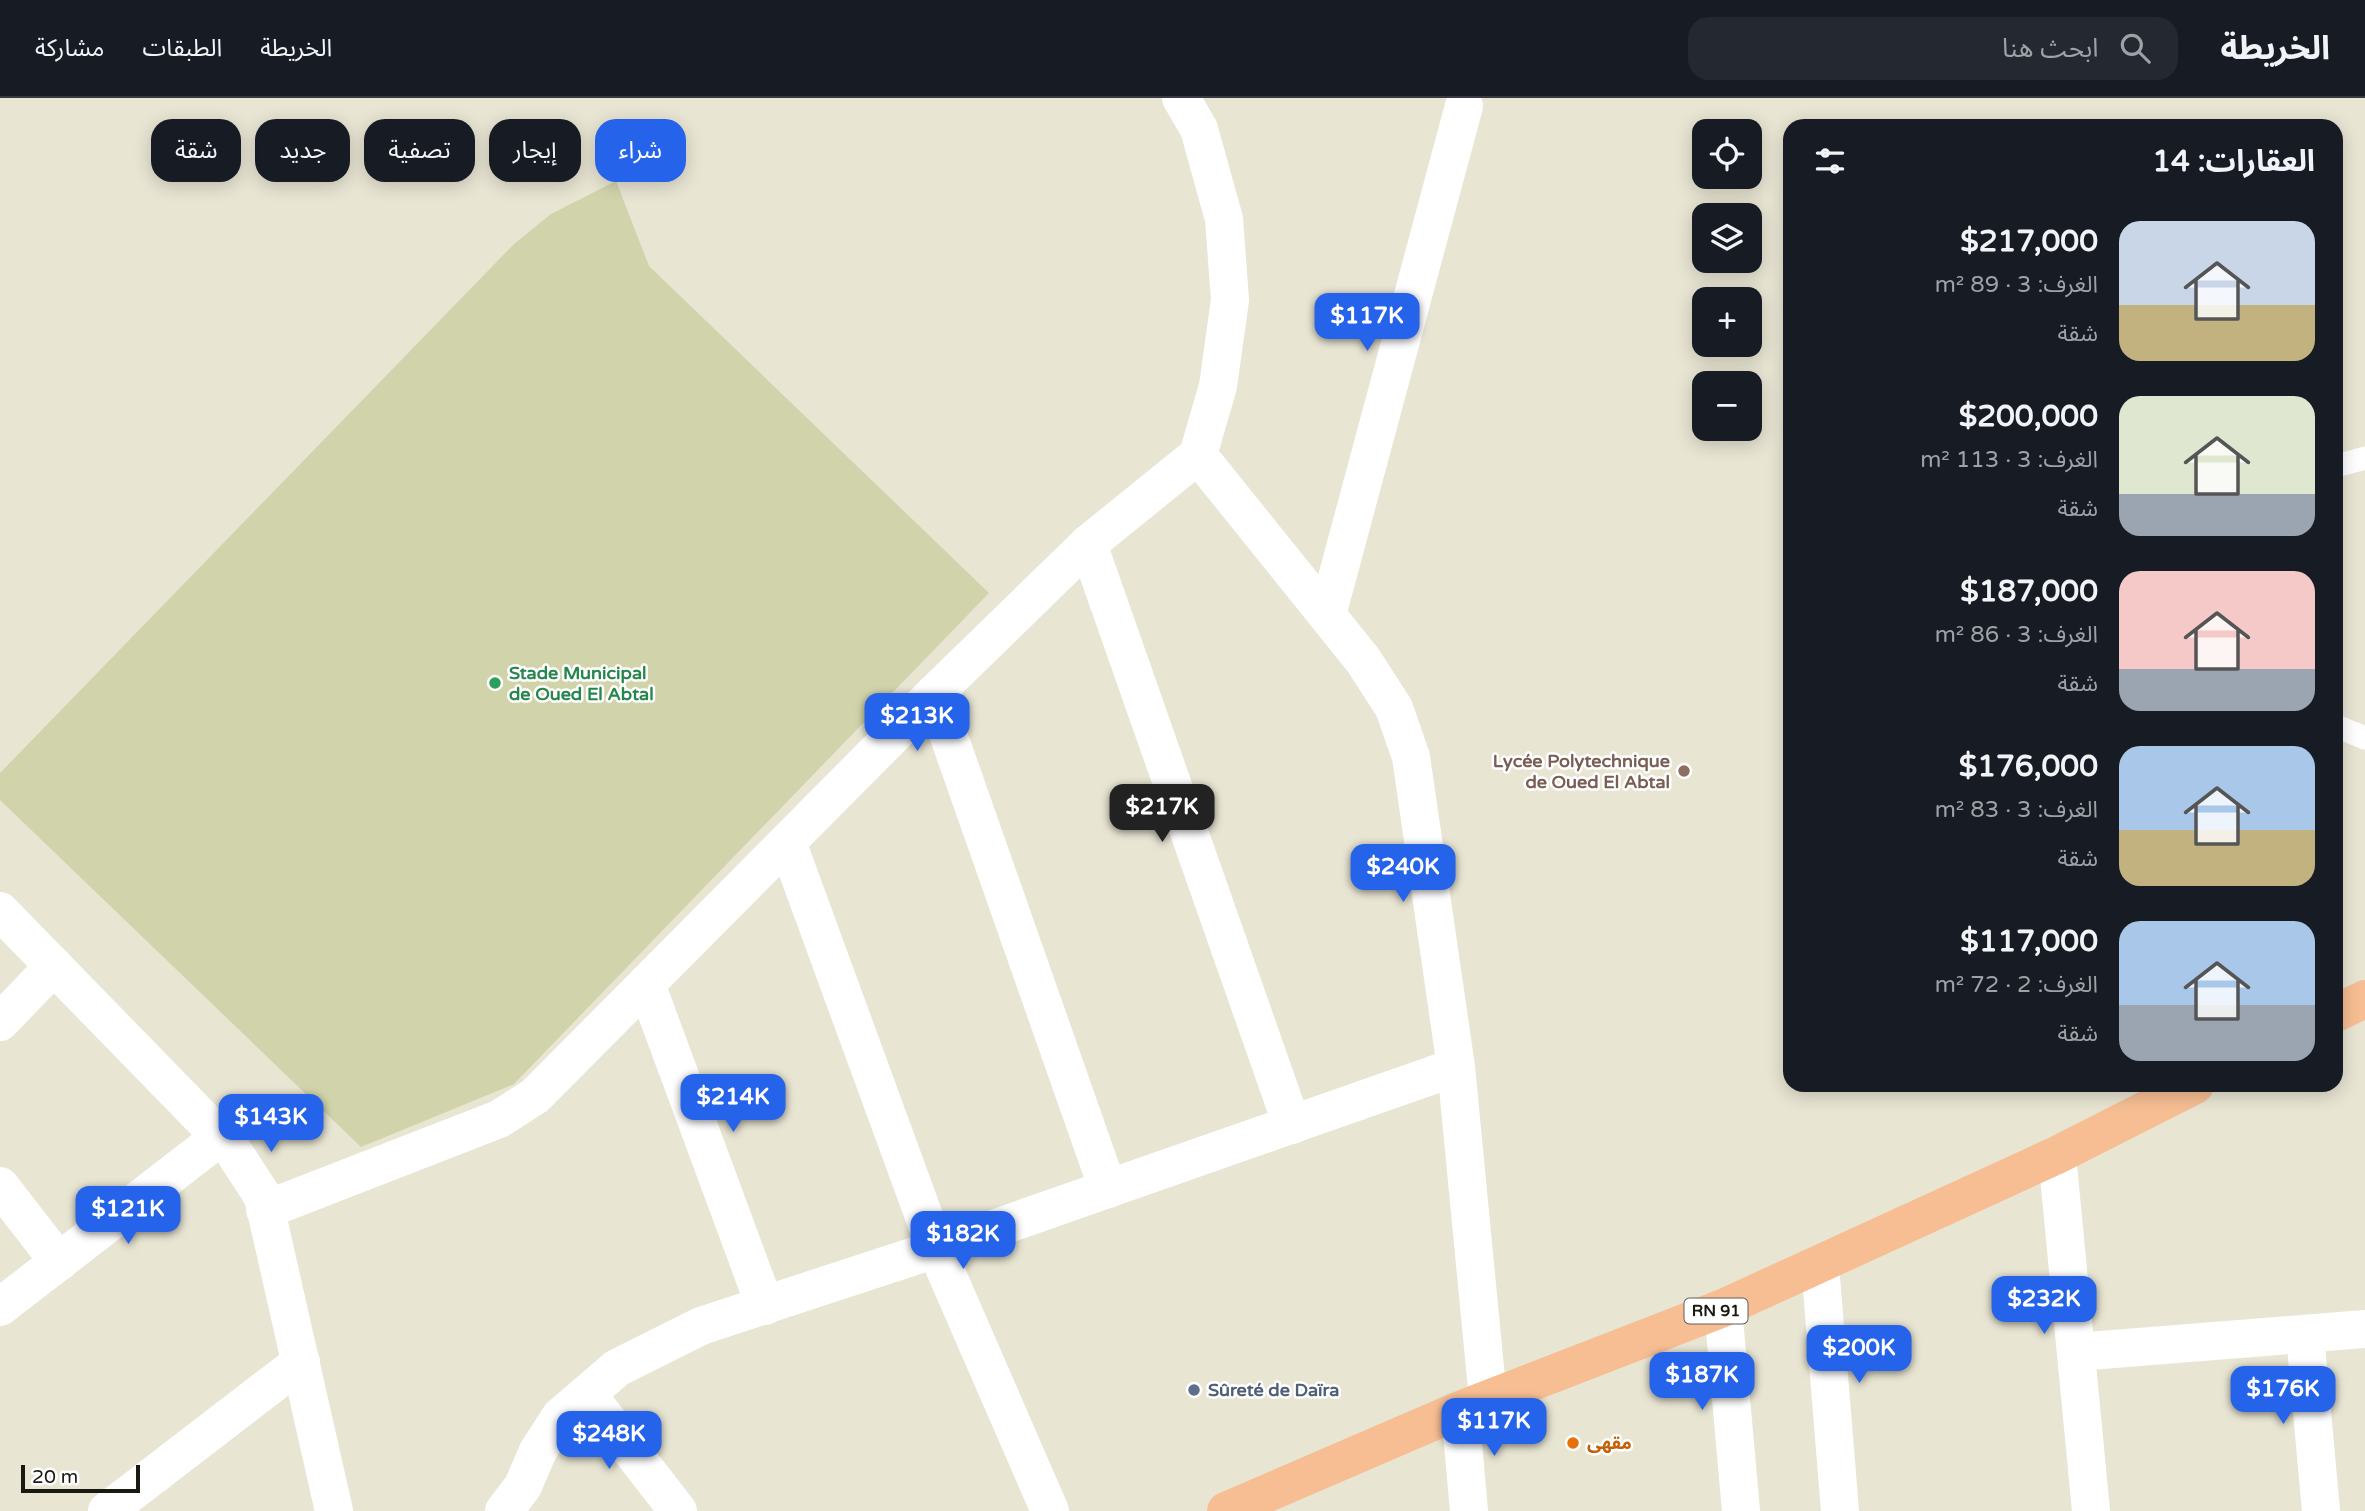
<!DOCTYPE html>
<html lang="ar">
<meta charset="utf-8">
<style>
body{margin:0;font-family:"Varela Round","Noto Sans Arabic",sans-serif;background:#242831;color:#f1f3f6;direction:rtl;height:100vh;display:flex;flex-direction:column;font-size:26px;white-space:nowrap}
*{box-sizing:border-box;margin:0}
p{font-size:23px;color:#9ea1a6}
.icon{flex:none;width:38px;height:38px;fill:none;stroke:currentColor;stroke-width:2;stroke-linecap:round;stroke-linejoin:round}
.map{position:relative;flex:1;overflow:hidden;direction:ltr}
.side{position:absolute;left:1783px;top:21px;width:560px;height:973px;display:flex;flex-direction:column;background:#171b24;border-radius:21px;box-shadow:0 4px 18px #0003;direction:rtl}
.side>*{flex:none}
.top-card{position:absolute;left:21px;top:21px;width:665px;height:63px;direction:rtl;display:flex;gap:14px}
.fabs{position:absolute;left:1692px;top:21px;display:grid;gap:14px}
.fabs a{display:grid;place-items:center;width:70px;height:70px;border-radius:14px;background:#171b24;box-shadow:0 4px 18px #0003;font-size:35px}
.scale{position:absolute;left:21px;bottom:18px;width:119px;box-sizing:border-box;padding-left:7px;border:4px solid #191811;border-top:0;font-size:19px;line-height:24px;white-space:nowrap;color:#191811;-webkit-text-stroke:5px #fff;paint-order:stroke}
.price{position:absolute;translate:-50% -60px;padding:0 16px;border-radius:14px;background:#2563eb;color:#fff;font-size:23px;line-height:46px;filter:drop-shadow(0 2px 4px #0008)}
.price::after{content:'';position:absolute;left:50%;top:42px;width:21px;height:16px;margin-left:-10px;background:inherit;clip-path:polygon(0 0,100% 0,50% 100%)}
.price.current{background:#222;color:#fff}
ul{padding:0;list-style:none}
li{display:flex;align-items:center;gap:21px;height:175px;padding:0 28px}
li span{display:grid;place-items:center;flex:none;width:196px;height:140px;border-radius:21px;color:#555}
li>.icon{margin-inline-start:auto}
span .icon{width:84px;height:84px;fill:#fffc;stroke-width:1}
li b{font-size:30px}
h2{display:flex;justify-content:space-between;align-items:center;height:84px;padding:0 28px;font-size:30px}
.chip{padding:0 24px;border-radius:21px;background:#171b24;box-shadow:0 4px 18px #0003;font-size:24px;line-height:63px}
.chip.current{background:#2563eb;color:#fff}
header{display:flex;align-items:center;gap:42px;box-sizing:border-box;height:98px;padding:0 35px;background:#171b24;border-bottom:2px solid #363941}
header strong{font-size:33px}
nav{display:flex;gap:38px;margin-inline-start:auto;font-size:24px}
.search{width:490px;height:63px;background:#242831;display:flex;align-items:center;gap:18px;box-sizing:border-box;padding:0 24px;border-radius:21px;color:#9ea1a6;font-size:26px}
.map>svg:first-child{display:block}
.pitch{fill:#d1d4ab}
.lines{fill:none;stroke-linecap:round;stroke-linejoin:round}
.service{stroke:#fff;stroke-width:23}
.minor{stroke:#fff;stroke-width:38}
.primary{stroke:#f7be93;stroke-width:38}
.leisure-dot{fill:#2e9e5b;stroke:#fff;stroke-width:2.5}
.education-dot{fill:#8d6e63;stroke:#fff;stroke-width:2.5}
.service-dot{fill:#5c6f8a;stroke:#fff;stroke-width:2.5}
.food-dot{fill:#e8710a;stroke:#fff;stroke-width:2.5}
.labels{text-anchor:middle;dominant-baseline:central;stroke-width:5;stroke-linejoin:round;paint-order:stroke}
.shield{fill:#fff;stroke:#5e5d58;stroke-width:2}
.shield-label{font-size:16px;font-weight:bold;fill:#191811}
.leisure-label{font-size:18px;font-weight:bold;fill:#27864d;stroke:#fff;text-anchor:start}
.education-label{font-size:18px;font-weight:bold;fill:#785e54;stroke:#fff;text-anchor:end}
.service-label{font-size:18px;font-weight:bold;fill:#4e5e75;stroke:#fff;text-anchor:start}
.food-label{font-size:18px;font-weight:bold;fill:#c56008;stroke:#fff;text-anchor:start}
</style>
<header>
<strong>الخريطة</strong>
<div class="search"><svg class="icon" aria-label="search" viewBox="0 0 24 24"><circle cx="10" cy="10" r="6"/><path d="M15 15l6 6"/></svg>ابحث هنا</div>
<nav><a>الخريطة</a><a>الطبقات</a><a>مشاركة</a></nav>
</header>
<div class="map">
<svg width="2365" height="1413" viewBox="0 0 2365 1413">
<rect width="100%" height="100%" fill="#e8e5d3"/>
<path class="pitch" d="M 616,83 L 649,168 L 989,495 L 514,986 L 361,1049 L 0,702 L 0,675 L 514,146 L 551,116 Z"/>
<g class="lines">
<g class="service">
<path d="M 2336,368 L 2365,360"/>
<path d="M 2336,628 L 2365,640"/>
</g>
<g class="minor">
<path d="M 1198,357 L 1363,562 L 1394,610 L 1411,659 L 1456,969 L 1488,1301"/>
<path d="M 1088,446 L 1292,1027"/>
<path d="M 1327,517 L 1464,8"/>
<path d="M 934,596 L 1108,1091"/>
<path d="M 787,744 L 936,1151 L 1050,1413"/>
<path d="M 0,813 L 232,1051 L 263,1099 L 334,1413"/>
<path d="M 646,886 L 765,1208"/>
<path d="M 0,924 L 54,868"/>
<path d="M 2057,1057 L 2091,1413"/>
<path d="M 0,1088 L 59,1164"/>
<path d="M 265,1112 L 499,1021 L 535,998 L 934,596 L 1088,446 L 1198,357 L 1218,288 L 1230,202 L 1224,121 L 1199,31 L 1181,0"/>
<path d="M 1820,1167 L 1840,1413"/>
<path d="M 0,1209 L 220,1039"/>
<path d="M 1723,1210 L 1741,1413"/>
<path d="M 2305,1237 L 2321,1413"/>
<path d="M 2076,1254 L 2365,1231"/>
<path d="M 587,1296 L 678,1413"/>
<path d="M 1460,1312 L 1469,1413"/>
<path d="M 107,1413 L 301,1264"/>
<path d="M 504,1413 L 523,1388 L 538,1353 L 560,1319 L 617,1270 L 701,1228 L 936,1151 L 1456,969"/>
</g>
<g class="primary">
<path d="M 2336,915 L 2365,901"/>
<path d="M 1226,1413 L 1460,1312 L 1723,1210 L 2057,1057 L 2195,987"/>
</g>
</g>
<circle class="leisure-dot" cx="495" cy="585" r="7"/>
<circle class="education-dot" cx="1684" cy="673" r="7"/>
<circle class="service-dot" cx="1194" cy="1292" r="7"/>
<circle class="food-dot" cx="1573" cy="1345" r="7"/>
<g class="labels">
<rect class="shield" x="1684.5" y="1200.5" width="63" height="25" rx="5"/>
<g class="shield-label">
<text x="1716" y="1213">RN 91</text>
</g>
<g class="leisure-label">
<text x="509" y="575">Stade Municipal<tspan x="509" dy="21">de Oued El Abtal</tspan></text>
</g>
<g class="education-label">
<text x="1670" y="663">Lycée Polytechnique<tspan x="1670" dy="21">de Oued El Abtal</tspan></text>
</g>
<g class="service-label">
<text x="1208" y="1292">Sûreté de Daïra</text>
</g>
<g class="food-label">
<text x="1587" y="1345">مقهى</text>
</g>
</g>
</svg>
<div class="fabs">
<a><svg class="icon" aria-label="locate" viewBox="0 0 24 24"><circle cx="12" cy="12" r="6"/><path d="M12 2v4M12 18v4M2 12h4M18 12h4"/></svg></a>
<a><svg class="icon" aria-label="layers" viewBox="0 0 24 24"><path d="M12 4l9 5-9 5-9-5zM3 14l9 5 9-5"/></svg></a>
<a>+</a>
<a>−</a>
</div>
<div class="scale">20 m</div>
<b class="price" style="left:1367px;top:255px">$117K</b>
<b class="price" style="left:917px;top:655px">$213K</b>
<b class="price current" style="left:1162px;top:746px">$217K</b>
<b class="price" style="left:1403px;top:806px">$240K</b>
<b class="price" style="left:733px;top:1036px">$214K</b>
<b class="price" style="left:271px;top:1056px">$143K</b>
<b class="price" style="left:128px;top:1148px">$121K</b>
<b class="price" style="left:963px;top:1173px">$182K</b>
<b class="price" style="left:2044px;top:1238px">$232K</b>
<b class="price" style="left:1859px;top:1287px">$200K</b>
<b class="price" style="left:1702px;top:1314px">$187K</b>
<b class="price" style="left:2283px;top:1328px">$176K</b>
<b class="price" style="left:1494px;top:1360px">$117K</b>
<b class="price" style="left:609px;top:1373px">$248K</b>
<div class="top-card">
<a class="chip current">شراء</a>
<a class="chip">إيجار</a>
<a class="chip">تصفية</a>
<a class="chip">جديد</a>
<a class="chip">شقة</a>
</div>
<section class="side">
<h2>العقارات: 14<svg class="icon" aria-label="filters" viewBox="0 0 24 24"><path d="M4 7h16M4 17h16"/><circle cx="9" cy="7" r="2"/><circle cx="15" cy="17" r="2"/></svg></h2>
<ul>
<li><span style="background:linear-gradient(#c9d6e8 60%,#c2b280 0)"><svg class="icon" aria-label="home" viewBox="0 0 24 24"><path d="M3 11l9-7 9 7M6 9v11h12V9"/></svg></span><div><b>$217,000</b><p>الغرف: 3 · 89 m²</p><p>شقة</p></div></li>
<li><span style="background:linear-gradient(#dfe7d0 70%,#9aa5b1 0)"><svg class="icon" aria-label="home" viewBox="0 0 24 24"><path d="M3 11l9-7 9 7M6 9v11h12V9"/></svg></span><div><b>$200,000</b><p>الغرف: 3 · 113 m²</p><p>شقة</p></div></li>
<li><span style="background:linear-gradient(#f6c9c9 70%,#9aa5b1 0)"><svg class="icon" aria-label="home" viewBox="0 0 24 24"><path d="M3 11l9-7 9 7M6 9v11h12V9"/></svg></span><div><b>$187,000</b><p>الغرف: 3 · 86 m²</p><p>شقة</p></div></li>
<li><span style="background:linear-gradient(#a9c7e8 60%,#c2b280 0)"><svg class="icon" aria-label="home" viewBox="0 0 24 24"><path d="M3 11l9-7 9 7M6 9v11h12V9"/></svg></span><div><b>$176,000</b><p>الغرف: 3 · 83 m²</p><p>شقة</p></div></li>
<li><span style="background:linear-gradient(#a9c7e8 60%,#9aa5b1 0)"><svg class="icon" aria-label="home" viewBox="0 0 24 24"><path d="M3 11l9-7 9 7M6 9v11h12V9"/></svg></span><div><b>$117,000</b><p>الغرف: 2 · 72 m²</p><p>شقة</p></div></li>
</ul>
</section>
</div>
